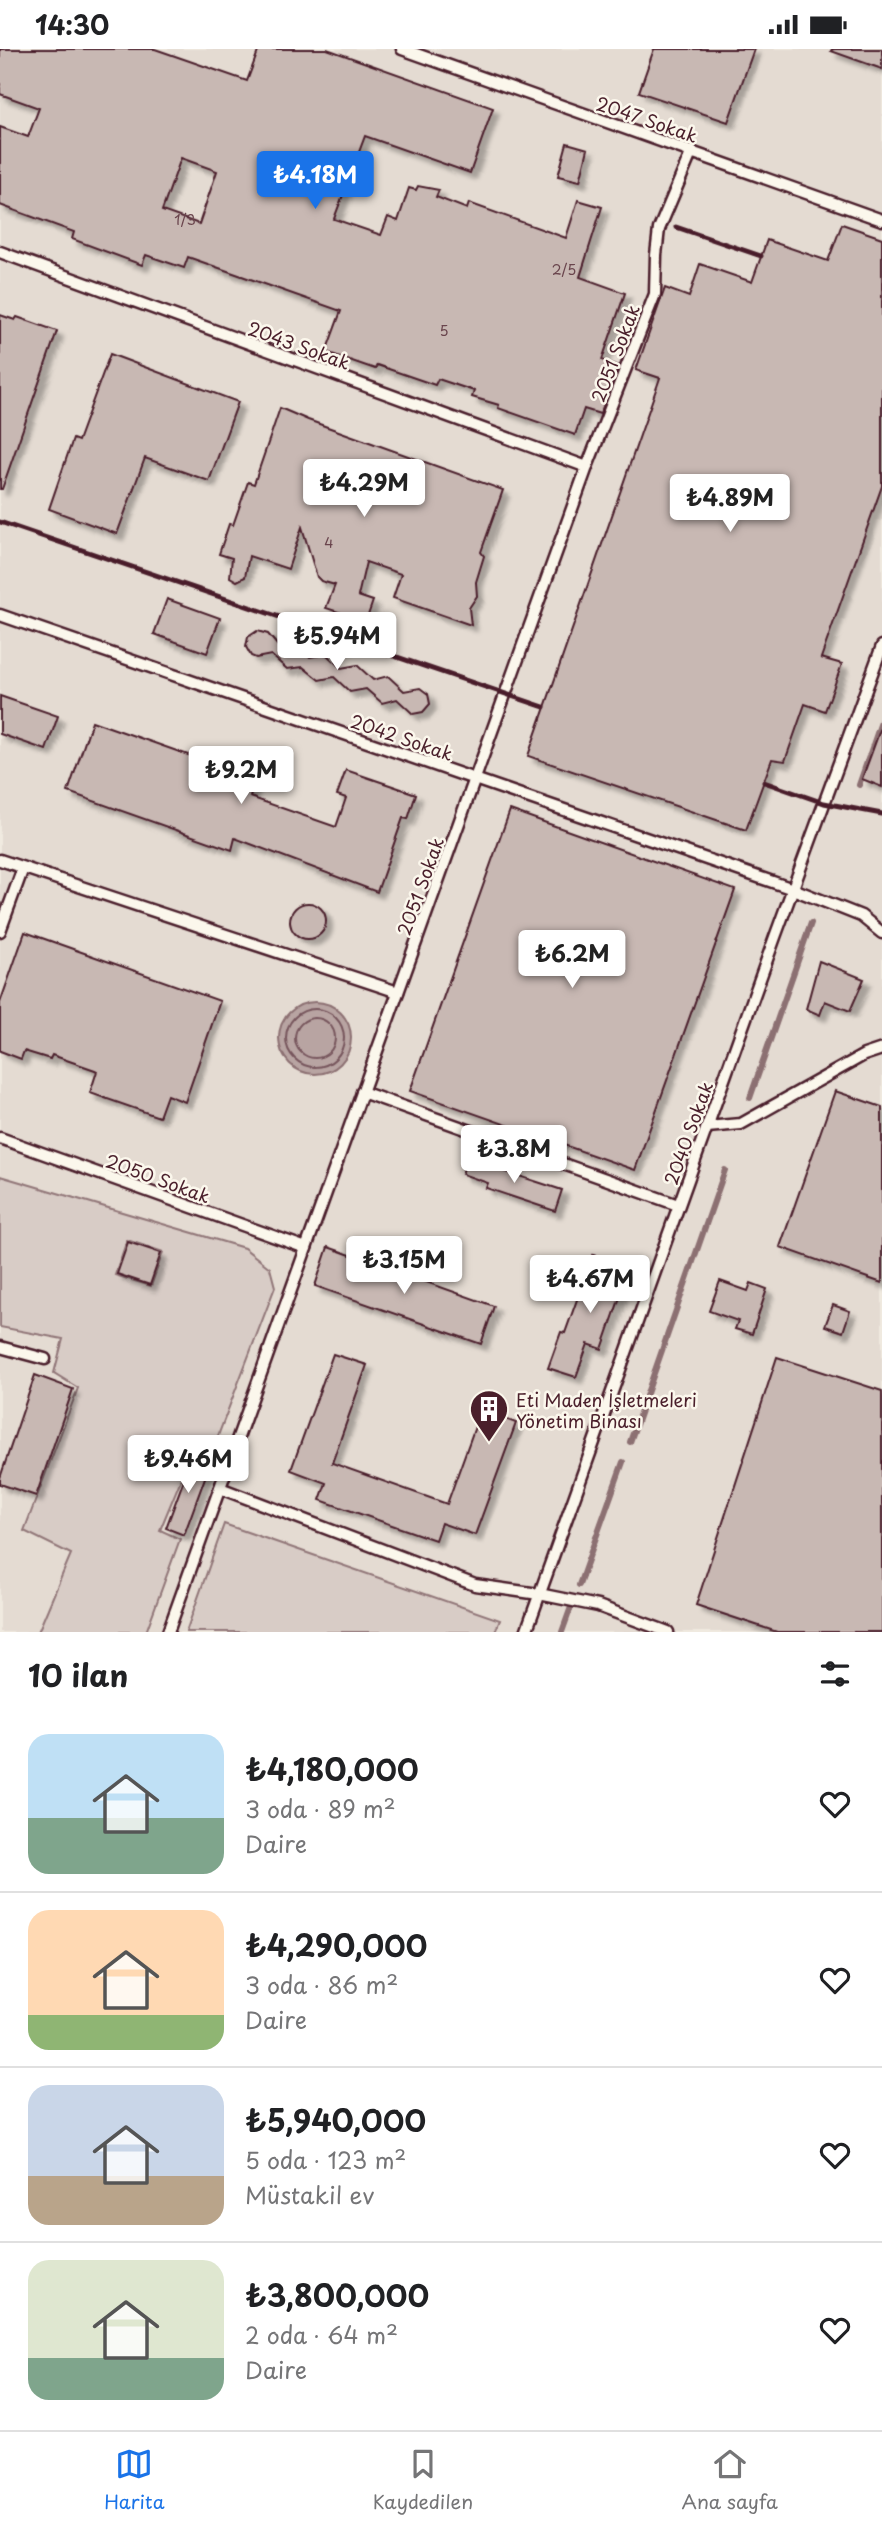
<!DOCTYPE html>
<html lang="tr">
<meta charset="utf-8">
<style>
body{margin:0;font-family:"Playpen Sans",sans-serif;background:#f6f6f6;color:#202124;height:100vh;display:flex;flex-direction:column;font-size:26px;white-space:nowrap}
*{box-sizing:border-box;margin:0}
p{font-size:23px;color:#757577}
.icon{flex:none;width:38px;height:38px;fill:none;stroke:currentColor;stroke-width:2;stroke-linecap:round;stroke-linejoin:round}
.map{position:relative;height:1583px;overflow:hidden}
.details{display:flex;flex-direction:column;background:#fff;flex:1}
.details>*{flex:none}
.price{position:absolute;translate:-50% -60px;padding:0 16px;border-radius:7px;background:#fff;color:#222;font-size:23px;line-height:46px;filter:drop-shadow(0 2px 4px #0008)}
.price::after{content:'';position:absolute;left:50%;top:42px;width:21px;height:16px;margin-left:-10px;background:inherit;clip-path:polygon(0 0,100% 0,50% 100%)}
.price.current{background:#1a73e8;color:#fff}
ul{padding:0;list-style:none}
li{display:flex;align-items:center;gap:21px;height:175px;padding:0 28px}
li+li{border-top:2px solid #e0e0e0}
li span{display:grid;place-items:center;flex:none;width:196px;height:140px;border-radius:21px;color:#555}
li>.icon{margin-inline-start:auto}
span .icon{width:84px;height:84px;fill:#fffc;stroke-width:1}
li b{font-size:30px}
h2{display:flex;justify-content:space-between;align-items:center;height:84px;padding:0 28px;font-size:30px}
.status{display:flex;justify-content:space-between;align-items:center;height:49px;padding:0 35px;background:#fff;direction:ltr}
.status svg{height:19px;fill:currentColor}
.tab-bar{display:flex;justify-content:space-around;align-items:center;height:98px;border-top:2px solid #e0e0e0;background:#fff;font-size:19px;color:#757577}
.tab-bar a{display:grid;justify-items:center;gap:4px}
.tab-bar .current{color:#1a73e8}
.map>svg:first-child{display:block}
.built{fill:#e4dbd2}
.green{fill:#d8ccc6;stroke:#917678;stroke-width:2;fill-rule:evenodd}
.water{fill:#b8a4a2;stroke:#8c6f72;stroke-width:2}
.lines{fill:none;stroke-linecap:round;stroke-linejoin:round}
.shore{stroke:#76545b;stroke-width:2}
.stream{stroke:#8c6f72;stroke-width:6}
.building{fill:#c8b8b3;stroke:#4a1f2b;stroke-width:2;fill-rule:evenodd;filter:url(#shadow)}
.service-casing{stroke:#4a1f2b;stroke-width:15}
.service{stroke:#fbf7ec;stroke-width:10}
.rail{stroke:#4a1f2b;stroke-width:5}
.labels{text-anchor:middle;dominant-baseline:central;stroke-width:5;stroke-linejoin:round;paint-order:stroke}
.number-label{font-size:14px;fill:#6a454d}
.street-label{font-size:18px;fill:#4a1f2b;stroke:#fbf7ec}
.poi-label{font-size:18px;fill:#4a1f2b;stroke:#fbf7ec;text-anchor:start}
</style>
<div class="status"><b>14:30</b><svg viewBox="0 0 49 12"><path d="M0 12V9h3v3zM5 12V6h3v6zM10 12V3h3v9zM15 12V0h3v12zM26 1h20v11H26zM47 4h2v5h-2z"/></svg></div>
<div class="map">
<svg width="882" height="1583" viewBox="0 0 882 1583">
<defs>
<filter id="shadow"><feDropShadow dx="6" dy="6" stdDeviation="2" flood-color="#0004"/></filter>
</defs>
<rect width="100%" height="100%" fill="#f0eae0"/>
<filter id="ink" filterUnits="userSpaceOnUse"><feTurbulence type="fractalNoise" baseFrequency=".0143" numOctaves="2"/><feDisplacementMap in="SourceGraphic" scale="14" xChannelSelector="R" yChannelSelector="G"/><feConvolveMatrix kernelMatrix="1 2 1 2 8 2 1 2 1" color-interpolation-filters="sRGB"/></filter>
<g filter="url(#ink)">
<rect class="built" x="0" y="0" width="882" height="1583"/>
<g class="green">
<path d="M 0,1127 L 244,1199 L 270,1219 L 275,1238 L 211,1405 L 193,1401 L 160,1481 L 180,1490 L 146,1583 L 38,1583 L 71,1505 L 24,1482 L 78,1339 L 54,1324 L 63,1290 L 0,1278 ZM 127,1191 L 163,1203 L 151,1237 L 115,1226 Z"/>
<path d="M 224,1475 L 500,1571 L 495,1583 L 186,1583 Z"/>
</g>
<circle class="water" cx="315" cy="989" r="36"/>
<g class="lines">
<g class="shore">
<circle cx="315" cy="989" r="29"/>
<circle cx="315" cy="989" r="20"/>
</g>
<g class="stream">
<path d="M 859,736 L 882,670"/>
<path d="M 750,1049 L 811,874"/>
<path d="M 630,1393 L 725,1121"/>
<path d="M 579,1536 L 623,1413"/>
<path d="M 562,1583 L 571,1558"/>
</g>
</g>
<g class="building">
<path d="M 0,0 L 155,0 L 247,32 L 259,0 L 327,0 L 493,59 L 470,124 L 365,87 L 334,170 L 381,186 L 388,168 L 398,172 L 409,139 L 416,141 L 418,137 L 439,141 L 436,148 L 467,160 L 469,154 L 566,189 L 578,151 L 602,158 L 580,228 L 625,244 L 602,311 L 619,317 L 600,365 L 584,360 L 575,386 L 498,359 L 499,356 L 472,348 L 474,342 L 438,330 L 435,336 L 377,316 L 375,320 L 326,303 L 341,262 L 188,208 L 184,219 L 146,206 L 142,216 L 72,190 L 74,183 L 0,156 L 0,78 L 28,88 L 39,59 L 0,45 ZM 181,109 L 217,122 L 199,175 L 162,162 Z"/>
<path d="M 654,0 L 754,0 L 728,73 L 639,43 Z"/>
<path d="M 832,0 L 882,0 L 882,20 L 831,2 Z"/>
<path d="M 567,94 L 588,100 L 580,132 L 558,127 Z"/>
<path d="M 842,175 L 882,189 L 882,437 L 821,609 L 842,615 L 825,662 L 805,655 L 785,712 L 772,710 L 746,781 L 528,707 L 660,329 L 636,321 L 665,239 L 689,248 L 700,215 L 752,233 L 767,191 L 828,212 Z"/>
<path d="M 0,266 L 15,271 L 17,268 L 57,282 L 2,440 L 0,440 Z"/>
<path d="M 110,305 L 238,353 L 209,432 L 145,409 L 117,485 L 49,460 L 73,390 L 78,392 Z"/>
<path d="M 280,359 L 308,371 L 503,441 L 481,503 L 484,507 L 476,533 L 477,547 L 469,559 L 471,576 L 393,549 L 401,525 L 366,513 L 358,547 L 373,552 L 366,572 L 326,559 L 335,536 L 321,532 L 317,528 L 302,478 L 288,520 L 249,507 L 245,528 L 237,532 L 230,528 L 232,509 L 219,505 L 229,475 L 233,476 L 248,433 L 254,435 Z"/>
<path d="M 167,550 L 220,569 L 207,604 L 154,585 Z"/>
<path d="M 257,582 L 268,585 L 278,597 L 289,594 L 299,596 L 310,608 L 326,605 L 341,619 L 357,616 L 373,631 L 388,627 L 404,642 L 420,639 L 428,645 L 430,655 L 423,663 L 413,665 L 397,650 L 382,654 L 366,640 L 350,643 L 334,628 L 319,631 L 303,618 L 287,620 L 271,606 L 256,609 L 251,607 L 246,598 L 248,588 Z"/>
<path d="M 0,647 L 58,667 L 46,701 L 0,685 Z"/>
<path d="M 92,672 L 256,730 L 250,748 L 336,778 L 346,749 L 337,746 L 346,721 L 416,745 L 408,770 L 403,769 L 377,843 L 235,789 L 232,801 L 68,743 Z"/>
<path d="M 880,681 L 882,682 L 882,738 L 862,730 Z"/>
<path d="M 510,761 L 735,841 L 635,1121 L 410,1042 Z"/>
<circle cx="308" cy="872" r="18"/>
<path d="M 25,883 L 220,952 L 185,1053 L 167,1046 L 159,1068 L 90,1044 L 97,1022 L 95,1021 L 52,1006 L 50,1010 L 24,1002 L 21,1010 L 0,1002 L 0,954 Z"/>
<path d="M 819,912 L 864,930 L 850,962 L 825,952 L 820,966 L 806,960 Z"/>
<path d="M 835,1042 L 882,1058 L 882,1234 L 780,1198 Z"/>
<path d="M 467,1110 L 562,1141 L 555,1162 L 486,1139 L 488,1134 L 462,1125 Z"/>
<path d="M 128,1193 L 161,1204 L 150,1236 L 117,1225 Z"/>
<path d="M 328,1198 L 494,1257 L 481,1295 L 315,1237 Z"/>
<path d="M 593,1206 L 630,1219 L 602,1300 L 588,1295 L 576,1328 L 548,1319 L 561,1283 L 565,1284 Z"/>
<path d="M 720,1232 L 748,1242 L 751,1234 L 767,1240 L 752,1285 L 735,1280 L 738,1272 L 709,1262 Z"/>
<path d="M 833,1256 L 850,1262 L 843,1283 L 825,1277 Z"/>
<path d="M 333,1305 L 367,1316 L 332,1414 L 447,1455 L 481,1361 L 516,1374 L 475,1486 L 441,1474 L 435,1491 L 320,1451 L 326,1434 L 291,1421 Z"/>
<path d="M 777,1308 L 882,1342 L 882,1583 L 777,1583 L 696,1556 Z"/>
<path d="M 35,1326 L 73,1340 L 36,1447 L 0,1435 L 0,1429 Z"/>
<path d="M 193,1406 L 211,1412 L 184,1486 L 166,1479 Z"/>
</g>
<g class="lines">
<g class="service-casing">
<g id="service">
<path d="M 402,0 L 882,171"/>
<path d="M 0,203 L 587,418"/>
<path d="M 0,566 L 793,840 L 861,867 L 882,884"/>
<path d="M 0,811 L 398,943"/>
<path d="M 0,882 L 23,819"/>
<path d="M 362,1043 L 678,1156"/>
<path d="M 707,1078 L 741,1075 L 864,1006 L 882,1000"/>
<path d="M 0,1089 L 306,1199"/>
<path d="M 0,1298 L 45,1310"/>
<path d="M 220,1439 L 475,1536 L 539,1545 L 598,1557 L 668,1583"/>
<path d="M 168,1583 L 587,418 L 655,245 L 656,206 L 659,180 L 692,102"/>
<path d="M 526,1583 L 775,888 L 882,597"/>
</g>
</g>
<use href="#service" class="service"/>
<g class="rail">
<path d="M 676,178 L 761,207"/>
<path d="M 0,473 L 544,658"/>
<path d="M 764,733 L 824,754 L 882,765"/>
</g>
</g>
</g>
<defs>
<g id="building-pin" transform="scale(2.0125)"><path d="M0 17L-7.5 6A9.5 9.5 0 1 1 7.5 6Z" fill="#4a1f2b" stroke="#fbf7ec"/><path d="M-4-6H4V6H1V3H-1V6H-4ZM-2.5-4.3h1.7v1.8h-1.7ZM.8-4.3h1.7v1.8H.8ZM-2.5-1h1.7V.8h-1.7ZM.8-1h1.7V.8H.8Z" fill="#fff"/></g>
</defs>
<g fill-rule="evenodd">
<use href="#building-pin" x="489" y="1360"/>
</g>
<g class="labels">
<g class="number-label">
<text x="185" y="170">1/3</text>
<text x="564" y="220">2/5</text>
<text x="444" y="281">5</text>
<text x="329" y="493">4</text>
</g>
<g class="street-label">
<text transform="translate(647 70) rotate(19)">2047 Sokak</text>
<text transform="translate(299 296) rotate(20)">2043 Sokak</text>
<text transform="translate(615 304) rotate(-69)">2051 Sokak</text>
<text transform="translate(402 688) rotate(19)">2042 Sokak</text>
<text transform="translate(420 837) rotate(-70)">2051 Sokak</text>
<text transform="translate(688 1084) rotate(-70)">2040 Sokak</text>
<text transform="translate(158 1129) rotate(20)">2050 Sokak</text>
</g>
<g class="poi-label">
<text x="516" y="1350">Eti Maden İşletmeleri<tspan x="516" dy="21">Yönetim Binası</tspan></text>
</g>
</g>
</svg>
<b class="price current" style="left:315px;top:162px">₺4.18M</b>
<b class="price" style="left:364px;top:470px">₺4.29M</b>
<b class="price" style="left:730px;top:485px">₺4.89M</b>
<b class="price" style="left:337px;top:623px">₺5.94M</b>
<b class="price" style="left:241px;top:757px">₺9.2M</b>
<b class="price" style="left:572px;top:941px">₺6.2M</b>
<b class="price" style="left:514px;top:1136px">₺3.8M</b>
<b class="price" style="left:404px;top:1247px">₺3.15M</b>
<b class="price" style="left:590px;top:1266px">₺4.67M</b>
<b class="price" style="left:188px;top:1446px">₺9.46M</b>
</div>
<section class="details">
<h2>10 ilan<svg class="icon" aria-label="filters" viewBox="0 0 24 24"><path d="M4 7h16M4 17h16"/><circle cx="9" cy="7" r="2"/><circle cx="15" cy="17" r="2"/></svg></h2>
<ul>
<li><span style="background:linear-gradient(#bfe0f5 60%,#7fa58c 0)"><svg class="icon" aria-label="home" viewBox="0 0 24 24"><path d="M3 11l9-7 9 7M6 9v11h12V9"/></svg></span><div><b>₺4,180,000</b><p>3 oda · 89 m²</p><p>Daire</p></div><svg class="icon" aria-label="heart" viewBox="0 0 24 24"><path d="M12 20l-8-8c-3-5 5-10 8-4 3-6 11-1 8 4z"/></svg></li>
<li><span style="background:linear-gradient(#ffd9b3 75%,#8fb573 0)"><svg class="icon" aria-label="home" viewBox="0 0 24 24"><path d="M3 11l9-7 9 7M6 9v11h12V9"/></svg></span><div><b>₺4,290,000</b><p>3 oda · 86 m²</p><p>Daire</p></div><svg class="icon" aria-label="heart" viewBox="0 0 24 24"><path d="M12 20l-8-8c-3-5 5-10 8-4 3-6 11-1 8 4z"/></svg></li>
<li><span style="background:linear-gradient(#c9d6e8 65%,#b9a48a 0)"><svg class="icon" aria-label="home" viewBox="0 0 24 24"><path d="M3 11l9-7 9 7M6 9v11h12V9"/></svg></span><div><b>₺5,940,000</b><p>5 oda · 123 m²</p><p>Müstakil ev</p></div><svg class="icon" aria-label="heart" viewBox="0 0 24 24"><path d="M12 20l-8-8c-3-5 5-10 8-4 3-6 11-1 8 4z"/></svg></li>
<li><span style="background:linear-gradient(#dfe7d0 70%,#7fa58c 0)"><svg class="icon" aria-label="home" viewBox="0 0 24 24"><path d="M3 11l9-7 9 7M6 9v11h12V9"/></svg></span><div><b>₺3,800,000</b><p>2 oda · 64 m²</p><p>Daire</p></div><svg class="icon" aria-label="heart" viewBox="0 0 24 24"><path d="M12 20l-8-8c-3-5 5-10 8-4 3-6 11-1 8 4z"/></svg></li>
</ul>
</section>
<nav class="tab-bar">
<a class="current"><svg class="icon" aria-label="map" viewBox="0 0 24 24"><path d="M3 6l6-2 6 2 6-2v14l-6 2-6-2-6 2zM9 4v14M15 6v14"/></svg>Harita</a>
<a><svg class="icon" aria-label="saved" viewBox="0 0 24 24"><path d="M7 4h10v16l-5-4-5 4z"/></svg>Kaydedilen</a>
<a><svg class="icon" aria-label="home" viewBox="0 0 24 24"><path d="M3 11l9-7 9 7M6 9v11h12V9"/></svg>Ana sayfa</a>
</nav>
